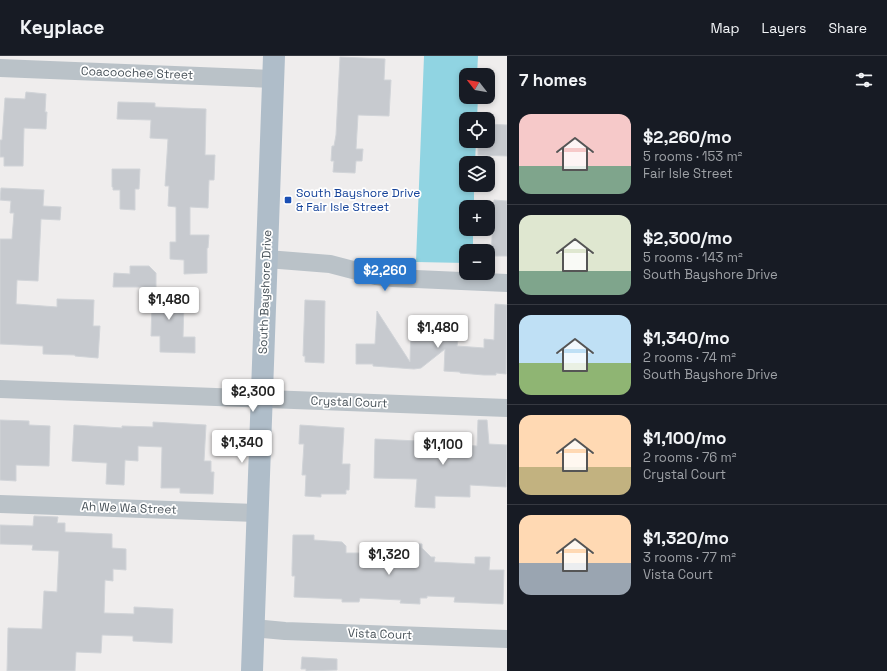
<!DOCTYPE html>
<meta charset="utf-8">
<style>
body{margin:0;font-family:"Space Grotesk",sans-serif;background:#20242c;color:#f1f3f6;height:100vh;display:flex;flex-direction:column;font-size:15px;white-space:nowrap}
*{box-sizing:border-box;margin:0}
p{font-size:13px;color:#9ea1a6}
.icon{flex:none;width:22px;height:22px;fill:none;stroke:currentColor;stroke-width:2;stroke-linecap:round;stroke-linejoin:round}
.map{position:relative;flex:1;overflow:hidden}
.sheet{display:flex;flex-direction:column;background:#171b24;width:380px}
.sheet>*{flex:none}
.needle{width:26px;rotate:301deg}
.tools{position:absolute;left:459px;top:12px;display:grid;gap:8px}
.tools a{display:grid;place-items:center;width:36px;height:36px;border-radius:8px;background:#171b24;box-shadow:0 2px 6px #0003;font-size:20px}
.price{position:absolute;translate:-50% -34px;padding:0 9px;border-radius:4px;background:#fff;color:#222;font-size:13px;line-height:26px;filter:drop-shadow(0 1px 2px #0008)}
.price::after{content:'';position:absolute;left:50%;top:24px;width:12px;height:9px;margin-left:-6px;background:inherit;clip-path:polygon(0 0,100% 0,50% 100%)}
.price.active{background:#2a77cc;color:#fff}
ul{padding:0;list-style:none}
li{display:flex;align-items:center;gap:12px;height:100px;padding:0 12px}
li+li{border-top:1px solid #363941}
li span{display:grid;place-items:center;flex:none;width:112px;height:80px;border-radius:12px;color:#555}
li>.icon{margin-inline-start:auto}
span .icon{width:48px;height:48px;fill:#fffc;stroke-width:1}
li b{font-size:17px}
h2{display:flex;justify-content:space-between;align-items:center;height:48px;padding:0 12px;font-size:17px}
header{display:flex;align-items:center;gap:24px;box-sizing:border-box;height:56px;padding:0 20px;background:#171b24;border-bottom:1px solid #363941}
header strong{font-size:19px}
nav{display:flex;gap:22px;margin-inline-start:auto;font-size:14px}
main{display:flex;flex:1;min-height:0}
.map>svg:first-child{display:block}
.water{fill:#90d4e2}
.building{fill:#c7cacf;stroke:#d1d4d8}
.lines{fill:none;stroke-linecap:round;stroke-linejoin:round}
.minor{stroke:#bac2c8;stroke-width:18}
.major{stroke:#afbdc9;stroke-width:22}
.transit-dot{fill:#1a4fb4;stroke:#fff;stroke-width:1.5}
.labels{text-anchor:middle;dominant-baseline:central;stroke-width:3.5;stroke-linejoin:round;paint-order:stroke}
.street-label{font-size:12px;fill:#475158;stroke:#fff}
.transit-label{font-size:12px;fill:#164399;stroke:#fff;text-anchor:start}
</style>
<header>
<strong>Keyplace</strong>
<nav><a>Map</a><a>Layers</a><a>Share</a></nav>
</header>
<main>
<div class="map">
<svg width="507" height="615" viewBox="0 0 507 615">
<rect width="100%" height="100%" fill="#efeded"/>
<path class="water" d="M 424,0 L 478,0 L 477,19 L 466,19 L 466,41 L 478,41 L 477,63 L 466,63 L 466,85 L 476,85 L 475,107 L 466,107 L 466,129 L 474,129 L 474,151 L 466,151 L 466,173 L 473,173 L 473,195 L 466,195 L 466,207 L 416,206 Z"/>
<g class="building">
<path d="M 340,1 L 385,3 L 384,24 L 391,24 L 389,60 L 358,59 L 356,93 L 363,93 L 362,105 L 356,105 L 355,117 L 333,116 L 334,105 L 331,105 L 332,90 L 334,90 L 336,79 Z"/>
<path d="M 26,36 L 46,38 L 45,56 L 47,56 L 46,73 L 24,72 L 23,110 L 4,110 L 4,101 L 0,101 L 0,84 L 2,84 L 5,42 L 25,43 Z"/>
<path d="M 118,46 L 155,47 L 155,51 L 206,53 L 205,99 L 215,99 L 214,124 L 209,124 L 208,152 L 190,151 L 190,179 L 209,179 L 208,192 L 207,192 L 207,217 L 184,218 L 184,204 L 170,203 L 170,186 L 176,186 L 176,151 L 168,150 L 169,130 L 165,130 L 168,83 L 150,82 L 151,64 L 117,63 Z"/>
<path d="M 488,68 L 507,69 L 507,100 L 478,99 L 478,85 L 488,85 Z"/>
<path d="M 112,113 L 140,113 L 139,133 L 135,133 L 135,154 L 120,153 L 120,134 L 113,134 L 113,131 L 112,131 Z"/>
<path d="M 1,132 L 44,134 L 43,150 L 61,151 L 60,164 L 41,163 L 38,225 L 17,224 L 16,248 L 57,251 L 57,243 L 94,244 L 93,270 L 100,270 L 98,302 L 75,300 L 75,299 L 43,298 L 43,290 L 0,288 L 0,183 L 12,183 L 14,157 L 10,157 L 11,145 L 0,144 Z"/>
<path d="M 494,144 L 507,145 L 507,200 L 491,200 Z"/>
<path d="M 130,210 L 149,210 L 156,217 L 156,231 L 113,231 L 114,217 L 130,218 Z"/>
<path d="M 147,232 L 174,233 L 181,240 L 181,245 L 184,245 L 183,281 L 195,281 L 195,297 L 160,296 L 160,280 L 151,280 L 152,247 L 147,247 Z"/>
<path d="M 305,244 L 325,245 L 324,307 L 305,306 L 305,300 L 303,300 Z"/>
<path d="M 495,248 L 507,249 L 506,318 L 496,317 L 496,319 L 484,319 L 460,317 L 460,316 L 444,315 L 445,293 L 421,312 L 414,313 L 373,310 L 373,308 L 356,308 L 356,288 L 375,288 L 377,255 L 410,306 L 411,268 L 431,268 L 431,270 L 438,270 L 437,282 L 458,284 L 457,290 L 484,292 L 484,283 L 494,284 Z"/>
<path d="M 0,364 L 29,365 L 29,369 L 50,370 L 49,410 L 16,409 L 16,425 L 0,424 Z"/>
<path d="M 478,364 L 487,364 L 489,388 L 507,389 L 506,431 L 470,429 L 470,441 L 435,440 L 435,452 L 415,451 L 417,423 L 374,422 L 375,383 L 439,386 L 439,388 L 477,390 Z"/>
<path d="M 153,366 L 206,369 L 204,405 L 211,405 L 211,416 L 214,416 L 213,438 L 180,437 L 180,432 L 161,432 L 162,391 L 138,390 L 138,405 L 125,404 L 124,429 L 106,428 L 107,407 L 72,405 L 74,369 L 122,372 L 122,370 L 153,371 Z"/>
<path d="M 300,369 L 344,372 L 342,408 L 350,408 L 349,434 L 346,434 L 346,438 L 321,438 L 321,441 L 305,440 L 306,419 L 302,419 L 304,388 L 299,388 Z"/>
<path d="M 34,460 L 58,461 L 57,467 L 65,467 L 65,476 L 112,478 L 112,492 L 126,493 L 126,514 L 113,513 L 113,525 L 105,524 L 104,557 L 134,558 L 134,551 L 173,553 L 172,587 L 133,585 L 133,580 L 102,579 L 101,597 L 76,596 L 75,615 L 7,615 L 8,572 L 42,573 L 44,535 L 57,536 L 59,495 L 32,494 L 33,489 L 0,488 L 0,469 L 33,470 Z"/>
<path d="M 293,479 L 314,479 L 314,484 L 342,486 L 346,490 L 346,497 L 361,497 L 361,507 L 378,508 L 378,511 L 402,512 L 402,501 L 404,500 L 405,487 L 422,488 L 422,492 L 431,501 L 435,501 L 434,506 L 475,508 L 475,501 L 490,501 L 489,514 L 504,514 L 503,548 L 454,546 L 455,541 L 427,540 L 427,542 L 420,542 L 420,548 L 400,547 L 401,544 L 360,542 L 359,546 L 342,546 L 342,543 L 294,541 L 295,520 L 292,520 L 292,513 Z"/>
<path d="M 302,601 L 337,603 L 337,614 L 306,615 L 306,613 L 301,613 Z"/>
</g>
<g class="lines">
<g class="minor">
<path d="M 0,12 L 274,23"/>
<path d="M 267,203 L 330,208 L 376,220 L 393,222 L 507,227"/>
<path d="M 0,333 L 507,352"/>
<path d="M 0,448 L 257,457"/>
<path d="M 253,572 L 285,575 L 507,583"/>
</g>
<path class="major" d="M 252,615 L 274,0"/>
</g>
<rect class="transit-dot" x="284" y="140" width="8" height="8" rx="2"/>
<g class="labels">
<g class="street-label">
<text transform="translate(137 17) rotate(2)">Coacoochee Street</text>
<text transform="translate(265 236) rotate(-88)">South Bayshore Drive</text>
<text transform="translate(349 346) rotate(2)">Crystal Court</text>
<text transform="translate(129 452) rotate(2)">Ah We Wa Street</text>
<text transform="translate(380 578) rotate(2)">Vista Court</text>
</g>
<g class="transit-label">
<text x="296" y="137">South Bayshore Drive<tspan x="296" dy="14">&amp; Fair Isle Street</tspan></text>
</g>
</g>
</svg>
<div class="tools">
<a><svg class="needle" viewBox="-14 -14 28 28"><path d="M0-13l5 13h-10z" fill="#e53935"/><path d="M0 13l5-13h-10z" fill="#9ea1a6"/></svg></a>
<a><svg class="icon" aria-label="locate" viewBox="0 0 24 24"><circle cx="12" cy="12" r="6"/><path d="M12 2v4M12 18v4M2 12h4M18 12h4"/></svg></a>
<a><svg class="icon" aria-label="layers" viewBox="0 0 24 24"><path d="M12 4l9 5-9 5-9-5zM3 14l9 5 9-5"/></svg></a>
<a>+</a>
<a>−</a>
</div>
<b class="price active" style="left:385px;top:236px">$2,260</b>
<b class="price" style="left:169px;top:265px">$1,480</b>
<b class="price" style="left:438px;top:293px">$1,480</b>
<b class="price" style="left:253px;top:357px">$2,300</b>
<b class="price" style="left:242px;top:408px">$1,340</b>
<b class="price" style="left:443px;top:410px">$1,100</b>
<b class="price" style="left:389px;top:520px">$1,320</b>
</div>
<section class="sheet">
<h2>7 homes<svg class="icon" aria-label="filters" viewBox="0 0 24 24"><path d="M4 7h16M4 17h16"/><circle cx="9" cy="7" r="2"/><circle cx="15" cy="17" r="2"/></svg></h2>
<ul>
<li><span style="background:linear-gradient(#f6c9c9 65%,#7fa58c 0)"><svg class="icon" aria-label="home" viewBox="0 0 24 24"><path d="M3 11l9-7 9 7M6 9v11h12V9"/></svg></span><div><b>$2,260/mo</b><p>5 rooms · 153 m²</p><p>Fair Isle Street</p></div></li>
<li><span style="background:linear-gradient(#dfe7d0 70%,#7fa58c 0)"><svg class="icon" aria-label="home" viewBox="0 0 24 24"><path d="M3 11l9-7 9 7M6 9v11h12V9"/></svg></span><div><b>$2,300/mo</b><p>5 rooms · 143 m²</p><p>South Bayshore Drive</p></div></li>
<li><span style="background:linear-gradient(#bfe0f5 60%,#8fb573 0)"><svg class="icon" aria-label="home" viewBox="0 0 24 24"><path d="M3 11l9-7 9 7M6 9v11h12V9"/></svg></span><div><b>$1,340/mo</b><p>2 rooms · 74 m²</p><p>South Bayshore Drive</p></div></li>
<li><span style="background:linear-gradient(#ffd9b3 65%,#c2b280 0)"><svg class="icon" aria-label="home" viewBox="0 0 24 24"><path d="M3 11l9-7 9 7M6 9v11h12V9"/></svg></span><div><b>$1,100/mo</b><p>2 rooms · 76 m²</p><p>Crystal Court</p></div></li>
<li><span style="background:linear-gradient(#ffd9b3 60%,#9aa5b1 0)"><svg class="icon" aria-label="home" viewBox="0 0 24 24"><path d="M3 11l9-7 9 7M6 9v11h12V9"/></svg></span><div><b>$1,320/mo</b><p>3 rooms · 77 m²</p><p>Vista Court</p></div></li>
</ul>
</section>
</main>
